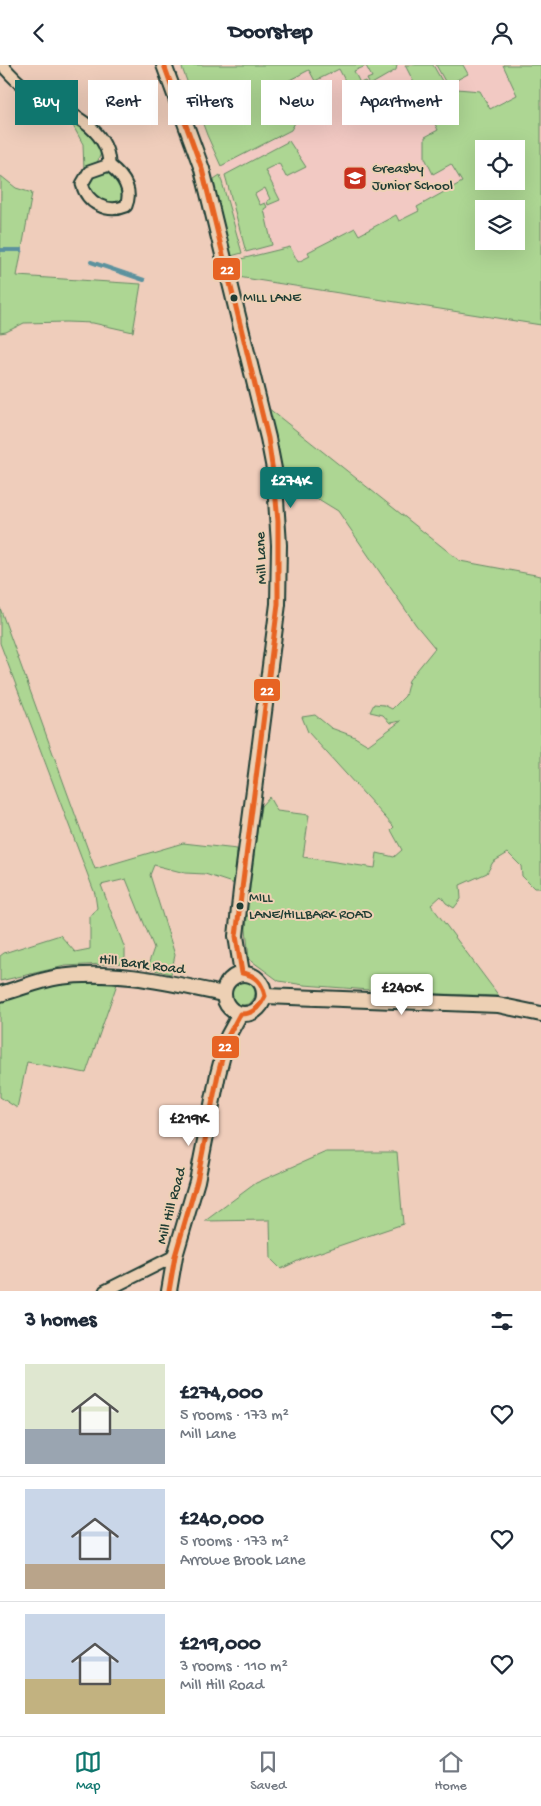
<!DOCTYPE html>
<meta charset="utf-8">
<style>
body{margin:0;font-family:"Gochi Hand",sans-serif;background:#f6f6f7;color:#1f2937;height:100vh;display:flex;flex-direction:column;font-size:19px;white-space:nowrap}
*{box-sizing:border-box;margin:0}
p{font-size:16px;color:#747a83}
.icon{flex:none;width:28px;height:28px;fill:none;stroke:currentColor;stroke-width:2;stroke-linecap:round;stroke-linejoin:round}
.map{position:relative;height:1226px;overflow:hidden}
.sheet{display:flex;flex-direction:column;background:#fff;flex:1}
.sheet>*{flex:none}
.guide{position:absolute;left:15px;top:15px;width:511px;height:45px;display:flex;gap:10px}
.tools{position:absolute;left:475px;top:75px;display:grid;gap:10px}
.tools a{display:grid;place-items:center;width:50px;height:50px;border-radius:0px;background:#fff;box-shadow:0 5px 20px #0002;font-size:25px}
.price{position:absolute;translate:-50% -42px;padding:0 11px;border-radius:5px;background:#fff;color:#222;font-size:16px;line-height:32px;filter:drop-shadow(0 1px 2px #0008)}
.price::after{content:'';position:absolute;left:50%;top:30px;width:15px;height:11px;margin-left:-8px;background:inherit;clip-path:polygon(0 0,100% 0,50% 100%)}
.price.active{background:#0f766e;color:#fff}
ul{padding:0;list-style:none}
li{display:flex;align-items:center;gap:15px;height:125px;padding:0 25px}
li+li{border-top:1px solid #e0e1e3}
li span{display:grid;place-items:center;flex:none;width:140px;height:100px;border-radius:0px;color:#555}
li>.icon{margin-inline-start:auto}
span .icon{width:60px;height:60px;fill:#fffc;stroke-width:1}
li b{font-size:21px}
h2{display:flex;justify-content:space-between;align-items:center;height:60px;padding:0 25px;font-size:21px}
.tag{padding:0 18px;border-radius:0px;background:#fff;box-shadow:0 5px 20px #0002;font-size:18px;line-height:45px}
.tag.active{background:#0f766e;color:#fff}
header{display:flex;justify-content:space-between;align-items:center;height:65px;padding:0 25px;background:#fff;font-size:22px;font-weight:700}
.dock{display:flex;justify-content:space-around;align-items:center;height:70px;border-top:1px solid #e0e1e3;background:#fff;font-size:14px;color:#747a83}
.dock a{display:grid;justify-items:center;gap:2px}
.dock .active{color:#0f766e}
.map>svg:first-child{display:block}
.built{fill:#f2c9c3;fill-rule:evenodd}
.green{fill:#add693;stroke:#668a64;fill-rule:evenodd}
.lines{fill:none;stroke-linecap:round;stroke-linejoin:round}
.stream{stroke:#5c929e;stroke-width:4}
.minor-casing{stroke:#1f3d34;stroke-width:15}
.tertiary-casing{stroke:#1f3d34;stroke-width:18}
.minor{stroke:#edd0b4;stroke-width:11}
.tertiary{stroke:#edd0b4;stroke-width:14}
.bus-1-casing{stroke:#edd0b4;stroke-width:9}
.bus-1{stroke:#e76323;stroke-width:5}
.bus-dot{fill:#1f3d34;stroke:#edd0b4;stroke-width:2}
.labels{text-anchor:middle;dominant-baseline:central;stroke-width:4;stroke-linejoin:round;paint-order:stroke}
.bus-label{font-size:14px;fill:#1f3d34;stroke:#edd0b4;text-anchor:start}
.poi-label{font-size:15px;fill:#1f3d34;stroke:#edd0b4;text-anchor:start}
.street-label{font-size:15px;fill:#1f3d34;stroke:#edd0b4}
.line-badge{stroke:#edd0b4;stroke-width:2}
.badge-label{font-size:14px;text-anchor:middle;font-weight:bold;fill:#fff}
</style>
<header><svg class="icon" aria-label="back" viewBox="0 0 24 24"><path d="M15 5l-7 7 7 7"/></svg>Doorstep<svg class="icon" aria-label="person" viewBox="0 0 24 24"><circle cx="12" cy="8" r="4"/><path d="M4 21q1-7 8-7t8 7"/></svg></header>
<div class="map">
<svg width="541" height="1226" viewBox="0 0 541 1226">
<rect width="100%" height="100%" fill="#efcdbb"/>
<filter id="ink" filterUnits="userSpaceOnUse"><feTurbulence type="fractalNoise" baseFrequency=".02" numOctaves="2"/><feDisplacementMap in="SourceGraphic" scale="10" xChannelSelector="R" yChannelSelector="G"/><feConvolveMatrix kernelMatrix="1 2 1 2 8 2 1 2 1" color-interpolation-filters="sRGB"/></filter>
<g filter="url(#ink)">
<path class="built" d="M 181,0 L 541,0 L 541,103 L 315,225 L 247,214 L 246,187 L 225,110 L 207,70 ZM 484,84 L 516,84 L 516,116 L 484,116 Z"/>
<g class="green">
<path d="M 181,0 L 397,0 L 396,5 L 370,20 L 367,14 L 372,12 L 366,1 L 354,6 L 360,18 L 365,16 L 368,21 L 352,29 L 339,4 L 315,16 L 309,5 L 280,20 L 297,54 L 291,65 L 221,101 L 207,70 Z"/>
<path d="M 405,0 L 433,0 L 446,23 L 480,26 L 490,44 L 517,30 L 503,0 L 541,0 L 541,260 L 238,212 L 233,196 L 290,182 L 298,197 L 310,191 L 308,187 L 355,163 L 359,170 L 396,150 L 399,156 L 419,146 L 417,142 L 462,117 L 451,99 L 433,109 L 425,93 L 425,72 L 438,65 ZM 484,84 L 516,84 L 516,116 L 484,116 ZM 484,144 L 516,144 L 516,176 L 484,176 Z"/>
<path d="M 436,0 L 463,0 L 468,9 L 447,20 Z"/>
<path d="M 71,57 C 85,65 97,72 101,88 L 97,98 L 84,106 L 83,79 Z"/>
<path d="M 289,76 L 306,102 L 286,112 L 279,98 L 265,105 L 280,135 L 268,140 L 267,136 L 270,134 L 265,123 L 255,129 L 260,140 L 265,138 L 267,142 L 264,144 L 272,180 L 246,187 L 225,110 Z"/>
<path d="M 106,105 C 116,109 123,122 124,132 L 120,137 L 112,140 C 100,136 89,132 86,118 L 90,111 Z"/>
<path d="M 220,110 L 242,188 L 231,191 L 214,119 L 214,114 Z"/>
<path d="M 1,111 L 16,123 L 32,128 L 17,211 L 141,219 L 133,267 L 93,258 L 66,257 L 24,258 L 6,267 L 0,268 Z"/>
<path d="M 268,343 L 460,496 L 541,511 L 541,823 L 534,823 L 522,811 L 521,801 L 508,788 L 493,797 L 487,808 L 460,820 L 461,834 L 454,843 L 446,838 L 441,831 L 431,840 L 499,931 L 410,928 L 304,920 L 279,916 L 249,894 L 246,864 L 252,801 L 261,741 L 269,732 L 277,746 L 309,750 L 303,792 L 375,803 L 377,788 L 394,792 L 402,785 L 391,765 L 394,762 L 308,667 L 302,652 L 315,650 L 331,663 L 353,671 L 368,680 L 401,656 L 390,658 L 383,650 L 370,647 L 374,639 L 384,640 L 392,644 L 405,631 L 409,615 L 435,583 L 416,560 L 338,446 L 320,435 L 283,425 Z"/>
<path d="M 0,543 L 95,804 L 183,778 L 237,784 L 235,819 L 205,809 L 185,808 L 154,800 L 150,810 L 175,890 L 171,909 L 147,903 L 154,883 L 126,814 L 101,820 L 125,884 L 125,898 L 65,901 L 0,916 L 0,891 L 4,888 L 60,870 L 75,887 L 90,884 L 90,852 L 97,843 L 95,829 L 0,578 Z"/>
<circle cx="243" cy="928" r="12"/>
<path d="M 110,918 L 117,919 L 86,1008 L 27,997 L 17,1043 L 0,1032 L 0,934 L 48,919 Z"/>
<path d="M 326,1087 L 397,1087 L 403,1159 L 306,1192 L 281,1204 L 271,1194 L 270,1155 L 205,1156 L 256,1118 Z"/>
</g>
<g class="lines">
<g class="stream">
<path d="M 0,185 L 21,185"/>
<path d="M 91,197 L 144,215"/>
</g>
<g class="minor-casing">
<g id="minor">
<path d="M 2,0 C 10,9 18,18 27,24 C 57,44 109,58 109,100"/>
<path d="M 109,100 C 122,110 133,124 126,141 C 107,149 87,138 82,119 L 89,107 Z"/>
<path d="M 105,1226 L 175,1191"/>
</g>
</g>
<g class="tertiary-casing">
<g id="tertiary">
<path d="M 164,0 L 202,104 L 268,373 L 274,404 L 279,480 L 278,539 L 241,825 L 236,871 L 242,908"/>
<circle cx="244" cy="929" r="20"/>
<path d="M 0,929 C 19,924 39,915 59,912 C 114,904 170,918 223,929"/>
<path d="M 265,931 L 498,940 L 541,949"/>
<path d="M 169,1226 L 175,1191 L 197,1116 L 218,1009 L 228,971 L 240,949"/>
</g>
</g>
<use href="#minor" class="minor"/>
<use href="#tertiary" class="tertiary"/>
<g class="bus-1-casing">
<path id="bus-1" d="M 164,0 L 202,104 L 268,373 L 274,414 L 278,456 L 278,539 L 236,871 L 242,908 C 256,910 262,918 265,931 C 260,942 253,950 240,949 L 228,971 L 218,1009 L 197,1116 L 175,1191 L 169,1226"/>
</g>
<use href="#bus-1" class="bus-1"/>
</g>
</g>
<defs>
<g id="school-square" transform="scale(1.25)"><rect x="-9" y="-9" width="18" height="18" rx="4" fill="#c8321e" stroke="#edd0b4"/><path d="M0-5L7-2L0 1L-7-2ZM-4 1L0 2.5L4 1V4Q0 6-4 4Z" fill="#fff"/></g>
</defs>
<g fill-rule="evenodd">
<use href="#school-square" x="355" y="113"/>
</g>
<g class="bus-dot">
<circle cx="234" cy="233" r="4.5"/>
<circle cx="240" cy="841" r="4.5"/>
</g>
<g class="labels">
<g class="bus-label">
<text x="243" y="233">MILL LANE</text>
<text x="249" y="833">MILL<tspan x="249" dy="17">LANE/HILLBARK ROAD</tspan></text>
</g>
<g class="poi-label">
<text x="372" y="104">Greasby<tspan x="372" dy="17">Junior School</tspan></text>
</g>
<g class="street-label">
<text transform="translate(262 493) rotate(-92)">Mill Lane</text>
<text transform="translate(142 900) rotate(7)">Hill Bark Road</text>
<text transform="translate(172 1141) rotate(-75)">Mill Hill Road</text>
</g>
</g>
<g class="line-badge">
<rect x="212" y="192" width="29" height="24" rx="5" fill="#e76323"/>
<rect x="253" y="613" width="28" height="24" rx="5" fill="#e76323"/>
<rect x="211" y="970" width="29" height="24" rx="5" fill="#e76323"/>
</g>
<g class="badge-label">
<text x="227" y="209">22</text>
<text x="267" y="630">22</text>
<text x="225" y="986">22</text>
</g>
</svg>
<div class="tools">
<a><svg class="icon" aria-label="locate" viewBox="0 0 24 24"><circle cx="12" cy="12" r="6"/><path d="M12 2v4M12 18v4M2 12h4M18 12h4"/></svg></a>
<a><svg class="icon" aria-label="layers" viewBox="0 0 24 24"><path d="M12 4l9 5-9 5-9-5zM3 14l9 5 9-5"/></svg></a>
</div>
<b class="price active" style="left:291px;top:444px">£274K</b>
<b class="price" style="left:402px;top:951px">£240K</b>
<b class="price" style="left:189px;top:1082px">£219K</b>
<div class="guide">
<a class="tag active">Buy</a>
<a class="tag">Rent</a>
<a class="tag">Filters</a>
<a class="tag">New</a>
<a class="tag">Apartment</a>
</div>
</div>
<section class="sheet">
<h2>3 homes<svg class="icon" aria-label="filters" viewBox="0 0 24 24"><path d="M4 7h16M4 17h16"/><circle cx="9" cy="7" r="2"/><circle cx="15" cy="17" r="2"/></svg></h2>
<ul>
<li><span style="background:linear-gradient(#dfe7d0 65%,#9aa5b1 0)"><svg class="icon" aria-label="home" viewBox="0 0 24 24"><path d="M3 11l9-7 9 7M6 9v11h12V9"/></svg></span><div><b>£274,000</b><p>5 rooms · 173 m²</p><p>Mill Lane</p></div><svg class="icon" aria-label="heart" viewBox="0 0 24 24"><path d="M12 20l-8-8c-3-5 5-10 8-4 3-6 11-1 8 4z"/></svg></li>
<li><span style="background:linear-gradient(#c9d6e8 75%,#b9a48a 0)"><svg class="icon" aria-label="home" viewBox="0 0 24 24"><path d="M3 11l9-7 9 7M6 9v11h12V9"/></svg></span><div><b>£240,000</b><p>5 rooms · 173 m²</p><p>Arrowe Brook Lane</p></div><svg class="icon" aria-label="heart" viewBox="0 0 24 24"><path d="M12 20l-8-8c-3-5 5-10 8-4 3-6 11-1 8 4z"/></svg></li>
<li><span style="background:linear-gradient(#c9d6e8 65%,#c2b280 0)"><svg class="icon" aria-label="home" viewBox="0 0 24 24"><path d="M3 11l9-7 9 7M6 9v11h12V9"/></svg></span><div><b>£219,000</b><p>3 rooms · 110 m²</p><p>Mill Hill Road</p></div><svg class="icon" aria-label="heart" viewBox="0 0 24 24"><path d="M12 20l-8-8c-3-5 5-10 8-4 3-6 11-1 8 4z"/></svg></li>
</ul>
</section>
<nav class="dock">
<a class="active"><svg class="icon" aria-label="map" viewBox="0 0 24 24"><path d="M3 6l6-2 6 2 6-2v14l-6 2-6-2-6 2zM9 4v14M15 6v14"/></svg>Map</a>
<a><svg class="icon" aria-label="saved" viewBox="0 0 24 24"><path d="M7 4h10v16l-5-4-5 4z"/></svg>Saved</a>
<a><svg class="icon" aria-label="home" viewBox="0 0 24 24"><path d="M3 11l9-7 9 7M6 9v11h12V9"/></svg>Home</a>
</nav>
